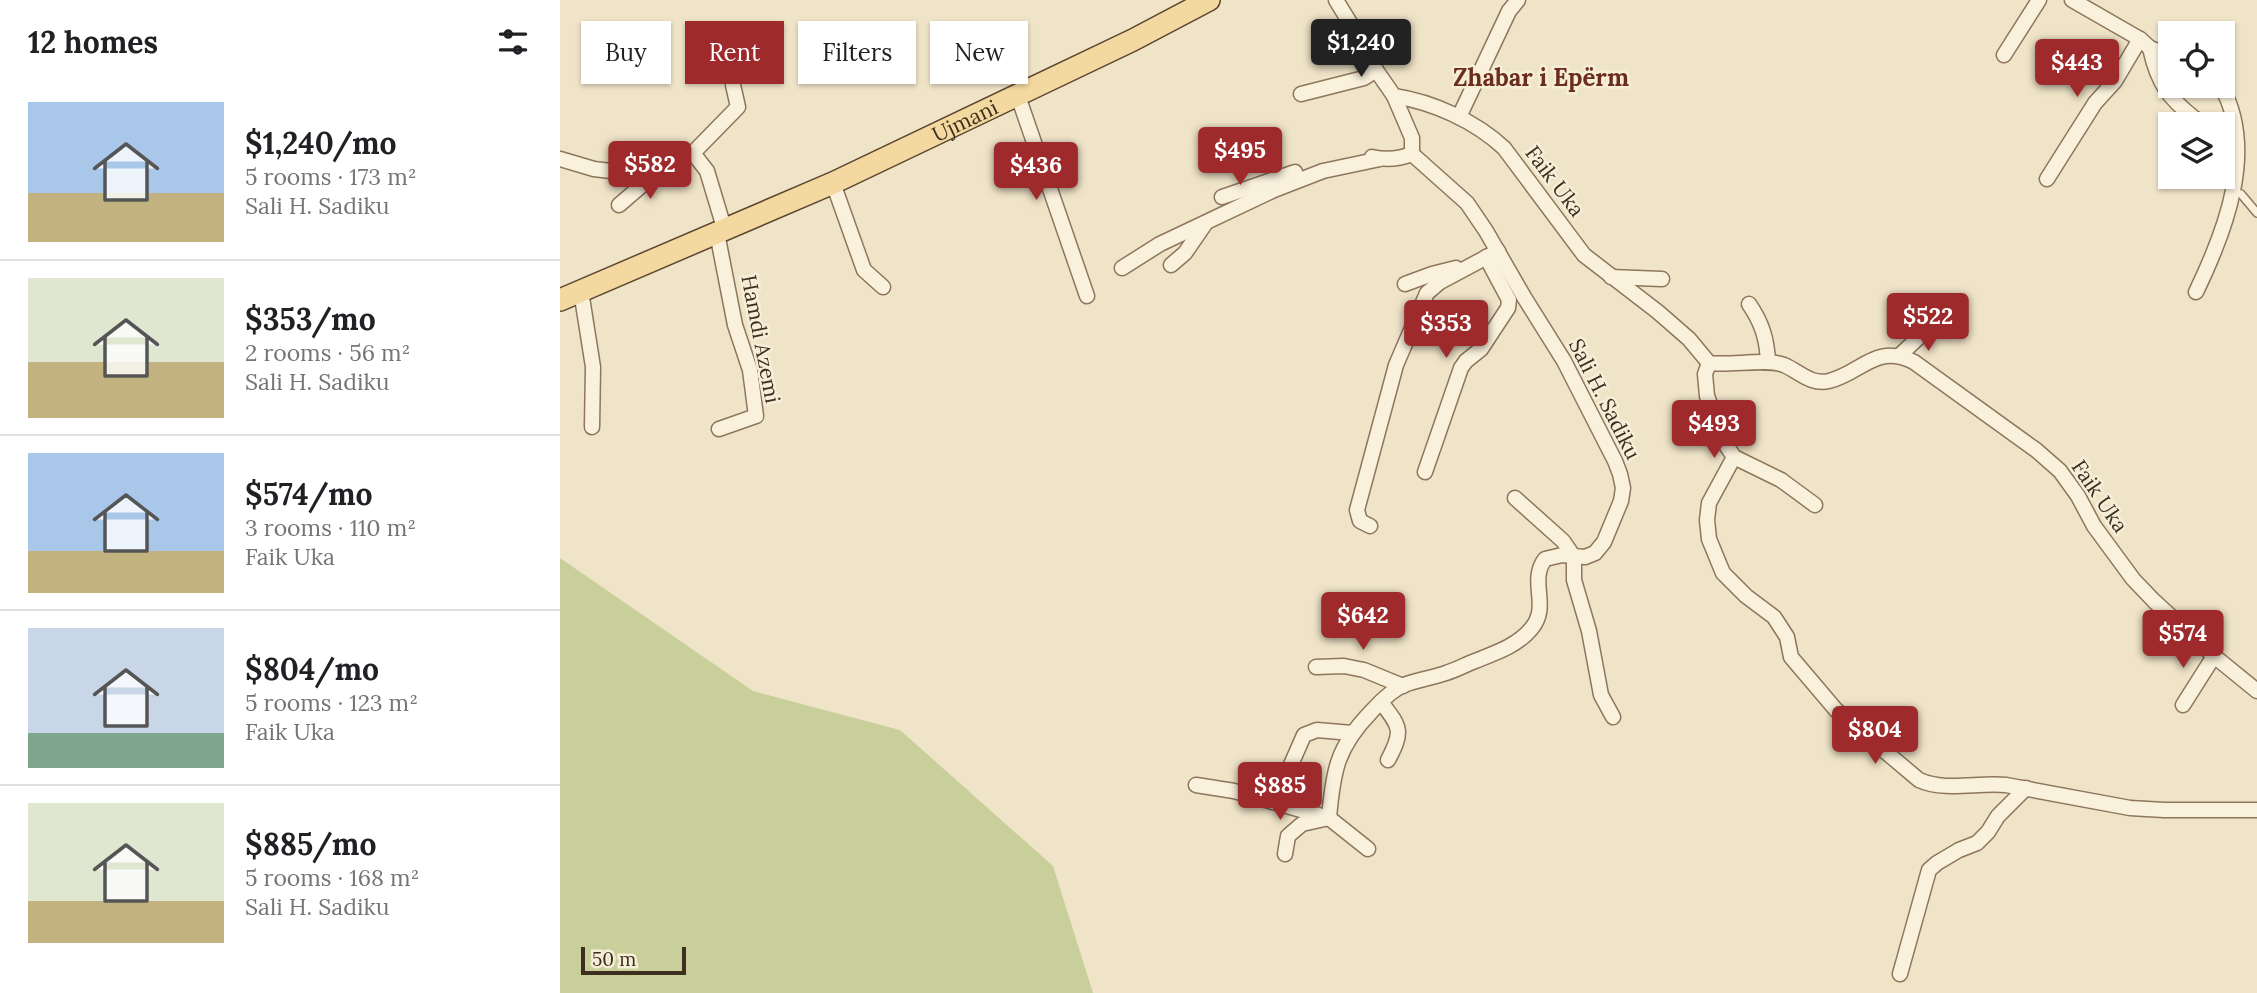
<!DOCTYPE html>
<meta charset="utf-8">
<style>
body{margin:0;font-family:Lora,serif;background:#f6f6f6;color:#202124;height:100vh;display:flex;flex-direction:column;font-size:26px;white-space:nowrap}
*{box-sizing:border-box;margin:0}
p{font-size:23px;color:#757577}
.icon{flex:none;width:38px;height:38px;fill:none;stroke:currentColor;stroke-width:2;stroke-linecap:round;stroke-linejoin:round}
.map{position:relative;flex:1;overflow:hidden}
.side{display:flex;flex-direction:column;background:#fff;width:560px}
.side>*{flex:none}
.banner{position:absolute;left:21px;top:21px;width:665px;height:63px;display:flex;gap:14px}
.tools{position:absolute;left:1598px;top:21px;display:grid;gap:14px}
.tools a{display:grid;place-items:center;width:77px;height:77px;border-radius:0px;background:#fff;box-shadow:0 2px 5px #0004;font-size:35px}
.scale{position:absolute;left:21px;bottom:18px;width:105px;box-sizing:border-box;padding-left:7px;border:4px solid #3d2e20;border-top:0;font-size:19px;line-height:24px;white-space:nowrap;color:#3d2e20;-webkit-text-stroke:5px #f7eed8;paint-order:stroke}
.price{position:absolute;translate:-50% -60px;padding:0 16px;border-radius:7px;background:#9e2a2b;color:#fff;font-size:23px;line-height:46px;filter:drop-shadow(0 2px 4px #0008)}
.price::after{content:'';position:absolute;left:50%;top:42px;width:21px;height:16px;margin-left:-10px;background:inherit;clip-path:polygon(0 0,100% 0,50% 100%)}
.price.selected{background:#222;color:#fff}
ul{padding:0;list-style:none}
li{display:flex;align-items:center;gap:21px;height:175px;padding:0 28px}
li+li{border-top:2px solid #e0e0e0}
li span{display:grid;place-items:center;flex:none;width:196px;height:140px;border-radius:0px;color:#555}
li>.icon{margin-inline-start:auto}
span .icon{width:84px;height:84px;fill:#fffc;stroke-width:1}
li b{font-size:30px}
h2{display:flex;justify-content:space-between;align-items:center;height:84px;padding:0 28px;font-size:30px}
.pill{padding:0 24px;border-radius:0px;background:#fff;box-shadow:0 2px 5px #0004;font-size:24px;line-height:63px}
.pill.selected{background:#9e2a2b;color:#fff}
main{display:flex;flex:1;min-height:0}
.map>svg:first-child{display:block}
.green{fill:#c9cf9b}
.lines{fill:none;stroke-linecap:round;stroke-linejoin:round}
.service-casing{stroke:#8d765c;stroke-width:10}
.minor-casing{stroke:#8d765c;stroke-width:17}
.primary-casing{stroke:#5b4430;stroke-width:24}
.service{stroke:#faf1dc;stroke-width:7}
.minor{stroke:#faf1dc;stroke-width:14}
.primary{stroke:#f3d9a0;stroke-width:21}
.labels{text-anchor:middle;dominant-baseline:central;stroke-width:5;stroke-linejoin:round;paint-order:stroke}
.street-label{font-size:21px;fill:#3d2e20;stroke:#f7eed8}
.quarter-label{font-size:24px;font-weight:bold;fill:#6b2e1e;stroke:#f7eed8}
</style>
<main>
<section class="side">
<h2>12 homes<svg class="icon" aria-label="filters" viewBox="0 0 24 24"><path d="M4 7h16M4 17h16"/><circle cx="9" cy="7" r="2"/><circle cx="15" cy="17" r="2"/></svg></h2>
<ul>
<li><span style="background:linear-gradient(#a9c7e8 65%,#c2b280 0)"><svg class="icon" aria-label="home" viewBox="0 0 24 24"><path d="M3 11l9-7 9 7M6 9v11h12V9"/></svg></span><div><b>$1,240/mo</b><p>5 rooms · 173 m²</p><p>Sali H. Sadiku</p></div></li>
<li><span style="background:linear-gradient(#dfe7d0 60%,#c2b280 0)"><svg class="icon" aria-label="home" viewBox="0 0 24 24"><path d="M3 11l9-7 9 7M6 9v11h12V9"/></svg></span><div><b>$353/mo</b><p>2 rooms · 56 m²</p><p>Sali H. Sadiku</p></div></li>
<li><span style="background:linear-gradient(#a9c7e8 70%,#c2b280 0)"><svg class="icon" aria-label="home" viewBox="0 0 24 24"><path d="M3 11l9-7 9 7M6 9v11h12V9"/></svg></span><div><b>$574/mo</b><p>3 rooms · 110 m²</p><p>Faik Uka</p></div></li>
<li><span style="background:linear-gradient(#c9d6e8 75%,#7fa58c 0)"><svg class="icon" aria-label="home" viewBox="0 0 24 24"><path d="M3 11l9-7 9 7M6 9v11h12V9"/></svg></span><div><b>$804/mo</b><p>5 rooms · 123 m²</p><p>Faik Uka</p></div></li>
<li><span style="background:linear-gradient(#dfe7d0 70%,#c2b280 0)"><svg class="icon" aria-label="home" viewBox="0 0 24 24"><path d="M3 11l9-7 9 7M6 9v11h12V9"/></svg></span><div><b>$885/mo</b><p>5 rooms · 168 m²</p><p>Sali H. Sadiku</p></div></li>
</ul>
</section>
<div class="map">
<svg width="1697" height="993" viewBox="0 0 1697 993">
<rect width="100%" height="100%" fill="#f0e4c8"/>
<path class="green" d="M 0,558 L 193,691 L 340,730 L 493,866 L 533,993 L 0,993 Z"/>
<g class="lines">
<g class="service-casing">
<path id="service" d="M 1681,194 L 1697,213"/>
</g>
<g class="minor-casing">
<g id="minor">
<path d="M 776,0 L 806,49 L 816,70 L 834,96 L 852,138 L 852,154"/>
<path d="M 1512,0 L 1580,39 L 1590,48 L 1610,56"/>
<path d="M 1590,48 C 1598,86 1611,101 1642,124"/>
<path d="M 1444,55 L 1479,0"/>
<path d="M 741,94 L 804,78 L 816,70"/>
<path d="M 458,96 L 527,296"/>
<path d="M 834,96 C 873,102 915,121 944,148 L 1024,255 L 1098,312 L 1129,339 L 1149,363 C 1171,366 1206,358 1224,365 C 1240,372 1250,385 1269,381 C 1302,373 1315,343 1354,362 L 1476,450 L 1500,471 L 1518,496 L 1534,526 L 1573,579 L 1594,601 L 1654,656 L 1697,691"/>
<path d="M 899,117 L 949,11 L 958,0"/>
<path d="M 133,153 L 178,107 L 173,85"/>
<path d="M 812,157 C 825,160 839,159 852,154"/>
<path d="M 0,159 L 34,169 L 84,175 L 133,153 L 147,171 L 165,231"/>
<path d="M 1487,179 L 1535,103 L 1555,81 L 1580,39"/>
<path d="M 273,183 L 304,270 L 323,287"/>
<path d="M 662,197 L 735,172"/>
<path d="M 59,205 L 95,174"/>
<path d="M 157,233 L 175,325 L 190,370 L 196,416 L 159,429"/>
<path d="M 611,265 L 625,253 L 645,224"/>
<path d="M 562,268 L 600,244 L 714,190 L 763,171 L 820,159"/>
<path d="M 1051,277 L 1102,279"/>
<path d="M 845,284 L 872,274 L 896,268"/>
<path d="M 21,291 L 33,367 L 32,427"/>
<path d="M 1636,292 C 1666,230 1697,149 1661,86"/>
<path d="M 1189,304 C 1202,323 1207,339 1208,362"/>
<path d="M 1340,355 L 1372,325"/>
<path d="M 1149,363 L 1145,374 L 1147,396 L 1164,442 L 1174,457 L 1221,480 L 1255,505"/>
<path d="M 1174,457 L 1149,503 L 1147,520 L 1149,539 L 1163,573 L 1186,596 L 1214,617 L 1227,637 L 1231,657 L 1276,710 L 1359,780 C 1386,792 1418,782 1446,785 L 1570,808 L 1604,810 L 1697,810"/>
<path d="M 865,472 L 901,368 L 906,361 L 921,349 L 948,308 L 949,300 L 926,257"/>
<path d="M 955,498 L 1003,541 L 1014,557 L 1014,580 L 1029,631 L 1041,695 L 1053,717"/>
<path d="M 810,526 L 800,521 L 797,510 L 836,365 L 867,293 L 880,282 L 938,251"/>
<path d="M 756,667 L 784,666 L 804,670 L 843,686"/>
<path d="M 821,702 C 840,727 844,730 828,760"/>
<path d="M 1623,705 L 1654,656"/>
<path d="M 730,767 L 744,735 L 757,730 L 792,733"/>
<path d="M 636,785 L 674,791 L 769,818 L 808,849"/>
<path d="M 725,854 L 728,836 L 742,824 L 769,818 C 773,771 777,747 811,712 C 820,702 832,690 844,685 C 857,680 872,678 886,673 C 896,670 905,665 915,661 C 935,653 957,646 971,629 C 991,606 968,582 985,559 L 1002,555 L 1025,557 L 1035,553 L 1044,542 L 1061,501 L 1063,488 L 1060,474 L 1055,461 L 1004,361 L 964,297 L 926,231 L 907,203 L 852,154"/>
<path d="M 1340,974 L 1369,870 L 1377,863 L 1399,850 L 1417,843 L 1428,832 L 1438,816 L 1466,788"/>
</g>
</g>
<g class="primary-casing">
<g id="primary">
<path id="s1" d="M 0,300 L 273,183 L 573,40 L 649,0"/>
</g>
</g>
<use href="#service" class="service"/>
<use href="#minor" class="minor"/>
<use href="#primary" class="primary"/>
</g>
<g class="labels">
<g class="street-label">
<text stroke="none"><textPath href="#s1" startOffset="443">Ujmani</textPath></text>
<text transform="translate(995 181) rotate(53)">Faik Uka</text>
<text transform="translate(201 339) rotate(79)">Hamdi Azemi</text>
<text transform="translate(1045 399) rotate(63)">Sali H. Sadiku</text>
<text transform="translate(1540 496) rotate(56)">Faik Uka</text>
</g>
<g class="quarter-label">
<text x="981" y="77">Zhabar i Epërm</text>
</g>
</g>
</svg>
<div class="tools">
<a><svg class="icon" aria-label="locate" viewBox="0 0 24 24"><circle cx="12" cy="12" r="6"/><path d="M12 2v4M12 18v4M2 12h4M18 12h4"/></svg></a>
<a><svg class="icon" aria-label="layers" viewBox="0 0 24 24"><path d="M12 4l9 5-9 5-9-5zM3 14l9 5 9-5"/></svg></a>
</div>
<div class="scale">50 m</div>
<b class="price selected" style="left:801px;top:79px">$1,240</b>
<b class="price" style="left:1517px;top:99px">$443</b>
<b class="price" style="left:680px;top:187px">$495</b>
<b class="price" style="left:90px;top:201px">$582</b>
<b class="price" style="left:476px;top:202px">$436</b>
<b class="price" style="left:1368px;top:353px">$522</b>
<b class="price" style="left:886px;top:360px">$353</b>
<b class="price" style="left:1154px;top:460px">$493</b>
<b class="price" style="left:803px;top:652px">$642</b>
<b class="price" style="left:1623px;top:670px">$574</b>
<b class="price" style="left:1315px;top:766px">$804</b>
<b class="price" style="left:720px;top:822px">$885</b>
<div class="banner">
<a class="pill">Buy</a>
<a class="pill selected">Rent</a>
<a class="pill">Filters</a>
<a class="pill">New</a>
</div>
</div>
</main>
